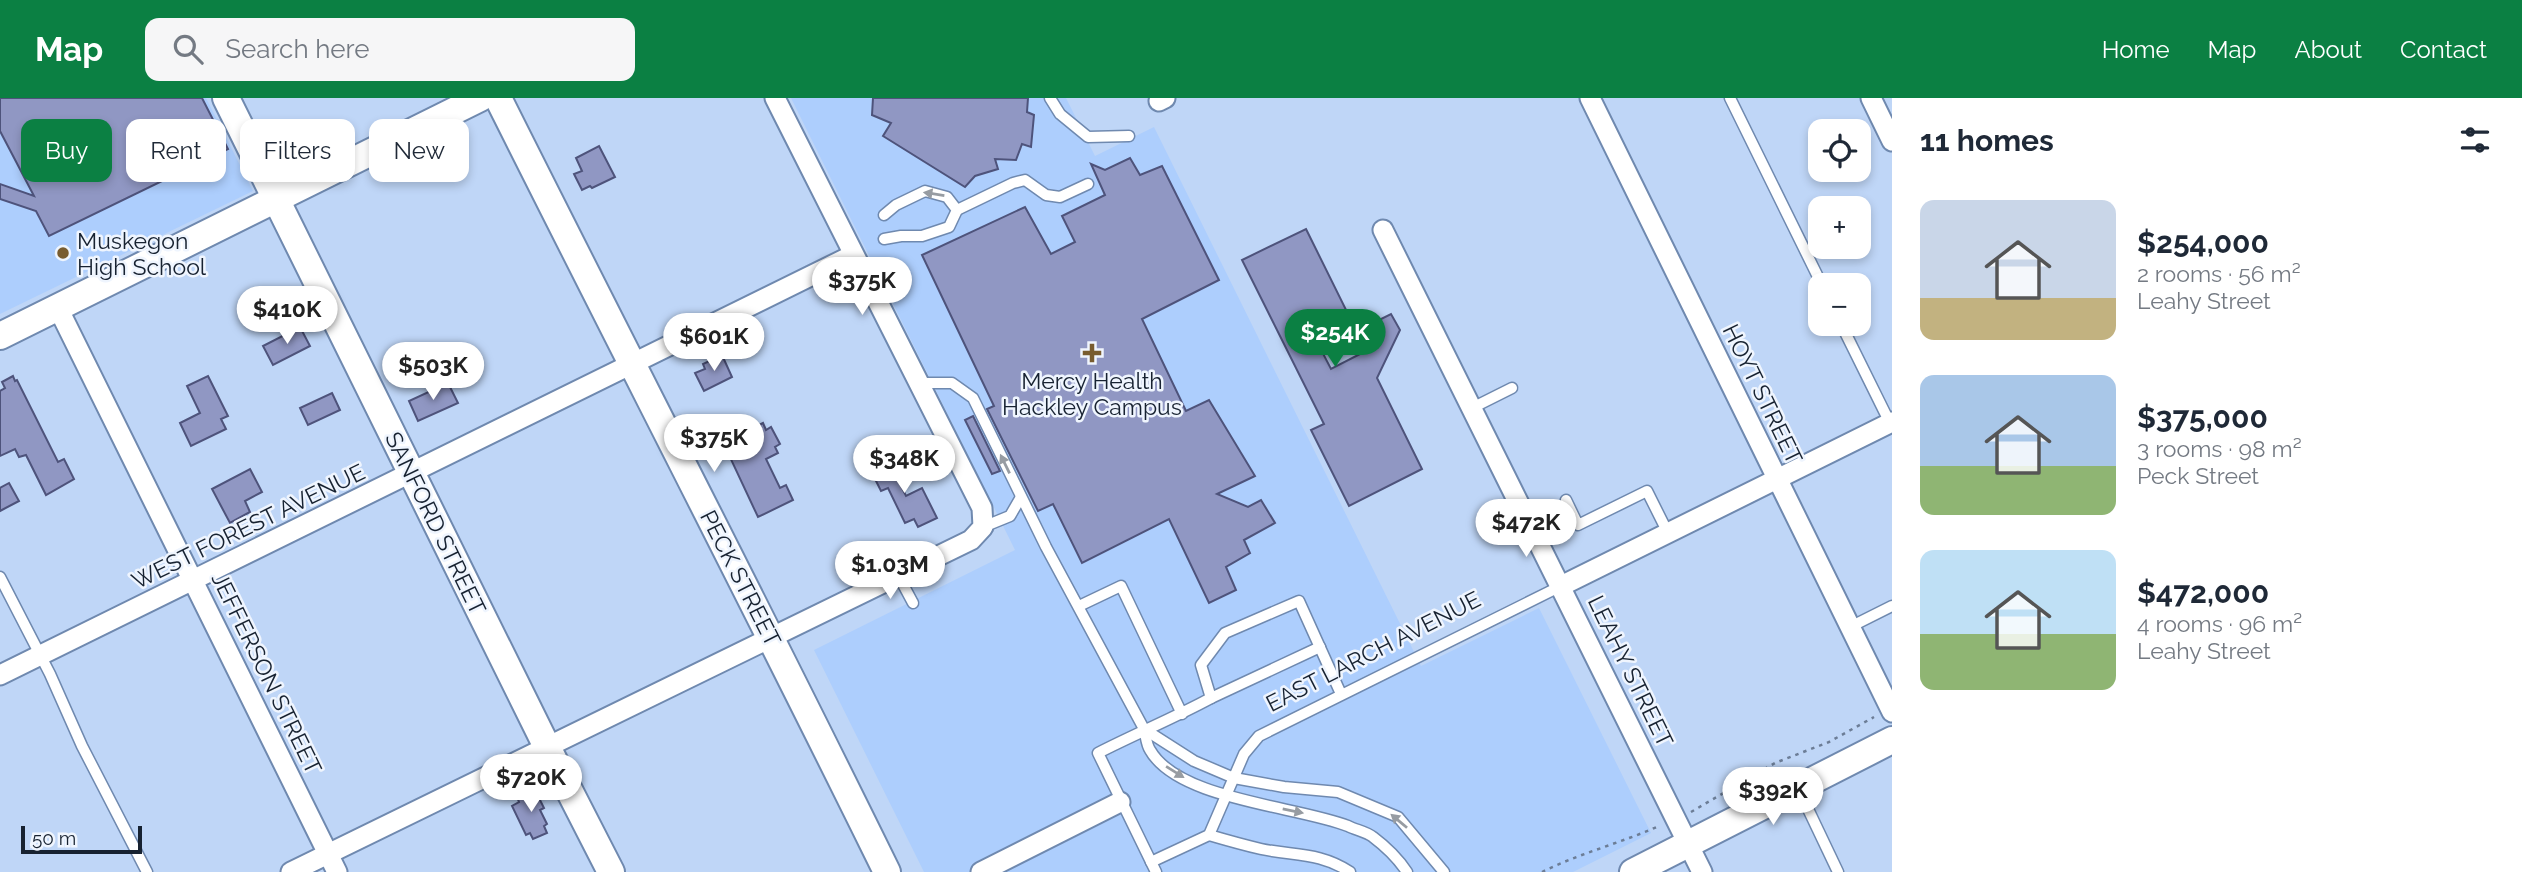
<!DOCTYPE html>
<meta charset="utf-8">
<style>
body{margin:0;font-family:Raleway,sans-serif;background:#f6f6f7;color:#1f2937;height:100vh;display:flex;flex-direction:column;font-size:26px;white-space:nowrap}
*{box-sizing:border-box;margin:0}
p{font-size:23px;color:#747a83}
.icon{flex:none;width:38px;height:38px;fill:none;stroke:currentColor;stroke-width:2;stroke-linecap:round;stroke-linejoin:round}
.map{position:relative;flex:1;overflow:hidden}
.panel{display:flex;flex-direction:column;background:#fff;width:630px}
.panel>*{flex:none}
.guide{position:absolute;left:21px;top:21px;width:665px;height:63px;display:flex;gap:14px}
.tools{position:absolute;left:1808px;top:21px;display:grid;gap:14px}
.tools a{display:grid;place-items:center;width:63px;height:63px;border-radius:14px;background:#fff;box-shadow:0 4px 10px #0003;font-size:35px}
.scale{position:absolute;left:21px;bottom:18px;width:121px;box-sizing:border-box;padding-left:7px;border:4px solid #172231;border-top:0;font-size:19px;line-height:24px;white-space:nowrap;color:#172231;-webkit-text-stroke:5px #eff5fe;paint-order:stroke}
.price{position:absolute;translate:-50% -60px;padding:0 16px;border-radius:24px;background:#fff;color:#222;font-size:23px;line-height:46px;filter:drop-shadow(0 2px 4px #0008)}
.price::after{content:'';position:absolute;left:50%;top:42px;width:21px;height:16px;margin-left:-10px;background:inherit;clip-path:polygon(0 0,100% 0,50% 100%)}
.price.current{background:#0b8043;color:#fff}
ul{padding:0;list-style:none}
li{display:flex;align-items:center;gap:21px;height:175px;padding:0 28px}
li span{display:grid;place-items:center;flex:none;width:196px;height:140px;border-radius:14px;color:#555}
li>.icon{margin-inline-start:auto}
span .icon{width:84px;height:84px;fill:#fffc;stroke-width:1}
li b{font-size:30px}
h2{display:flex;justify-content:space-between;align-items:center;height:84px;padding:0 28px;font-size:30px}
.chip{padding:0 24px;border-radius:14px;background:#fff;box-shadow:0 4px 10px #0003;font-size:24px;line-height:63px}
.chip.current{background:#0b8043;color:#fff}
header{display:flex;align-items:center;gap:42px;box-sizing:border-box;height:98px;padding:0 35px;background:#0b8043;color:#fff}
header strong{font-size:33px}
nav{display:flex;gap:38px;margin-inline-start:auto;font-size:24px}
.search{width:490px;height:63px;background:#f6f6f7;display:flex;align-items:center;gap:18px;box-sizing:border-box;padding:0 24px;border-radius:14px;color:#747a83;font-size:26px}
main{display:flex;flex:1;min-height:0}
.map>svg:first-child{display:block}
.built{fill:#adcefd}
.building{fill:#9097c3;stroke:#4e537b;stroke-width:2}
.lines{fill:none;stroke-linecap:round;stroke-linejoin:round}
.lane-casing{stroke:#6f89af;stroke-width:13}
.street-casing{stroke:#6f89af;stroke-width:23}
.secondary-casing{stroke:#6f89af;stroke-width:30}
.path{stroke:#6c7d96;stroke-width:2.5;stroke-dasharray:3.5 5;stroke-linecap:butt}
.lane{stroke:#fff;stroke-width:10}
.street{stroke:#fff;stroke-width:19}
.secondary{stroke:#fff;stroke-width:26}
.oneway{fill:#979ca2}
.poi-dot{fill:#785c2f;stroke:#eff5fe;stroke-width:2.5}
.labels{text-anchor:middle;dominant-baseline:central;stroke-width:5;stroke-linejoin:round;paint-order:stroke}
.poi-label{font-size:23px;fill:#172231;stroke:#eff5fe;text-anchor:start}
.street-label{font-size:23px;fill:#172231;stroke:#eff5fe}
</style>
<header>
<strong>Map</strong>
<div class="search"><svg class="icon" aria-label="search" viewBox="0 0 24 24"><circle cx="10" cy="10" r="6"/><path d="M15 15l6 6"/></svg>Search here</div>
<nav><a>Home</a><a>Map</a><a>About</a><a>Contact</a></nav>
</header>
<main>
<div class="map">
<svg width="1892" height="774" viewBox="0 0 1892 774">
<rect width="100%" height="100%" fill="#bfd6f7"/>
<g class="built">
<path d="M 0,0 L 206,0 L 253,93 L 0,216 Z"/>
<path d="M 791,0 L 1066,0 L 1095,58 L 1154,29 L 1421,568 L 1539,510 L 1651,735 L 1573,774 L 924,774 L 814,552 L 1015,452 Z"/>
</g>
<g class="building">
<path d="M 0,0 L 202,0 L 228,51 L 49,138 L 36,113 L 0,101 L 0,86 L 34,98 L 0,33 Z"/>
<path d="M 873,0 L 1028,0 L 1027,14 L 1034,17 L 1031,49 L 1022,46 L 1016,62 L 995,61 L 998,71 L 975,78 L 965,89 L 883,38 L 891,25 L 872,17 Z"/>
<path d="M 599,48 L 615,79 L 592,90 L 590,88 L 582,92 L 574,76 L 582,73 L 576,60 Z"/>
<path d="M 1130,60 L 1140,77 L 1162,68 L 1219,182 L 1142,221 L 1186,313 L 1209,302 L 1255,378 L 1217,396 L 1248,409 L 1261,402 L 1275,425 L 1244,442 L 1250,455 L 1226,469 L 1236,492 L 1209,505 L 1169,421 L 1082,465 L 1053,406 L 1038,413 L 987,311 L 994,308 L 922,157 L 1025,109 L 1051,156 L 1075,144 L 1062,118 L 1105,97 L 1091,66 L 1105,72 Z"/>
<path d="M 1306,131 L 1354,228 L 1318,246 L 1331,271 L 1364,254 L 1371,226 L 1391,216 L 1400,232 L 1377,280 L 1422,371 L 1349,408 L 1311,332 L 1324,326 L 1242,162 Z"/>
<path d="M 300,229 L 310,248 L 273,267 L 263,248 Z"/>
<path d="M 722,257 L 732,279 L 704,293 L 695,275 L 705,271 L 703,266 Z"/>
<path d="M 13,278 L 15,283 L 17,282 L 58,364 L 64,361 L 74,381 L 46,397 L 26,357 L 19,359 L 15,351 L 0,358 L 0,293 L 5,290 L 2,284 Z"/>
<path d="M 208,278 L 228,318 L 221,321 L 226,331 L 191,348 L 180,325 L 200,315 L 187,288 Z"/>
<path d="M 448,285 L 458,305 L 418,323 L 409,303 Z"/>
<path d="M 332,295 L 340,312 L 308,327 L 300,310 Z"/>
<path d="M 973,318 L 1000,373 L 992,376 L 965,322 Z"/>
<path d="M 763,325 L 766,332 L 771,329 L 780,346 L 775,349 L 778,355 L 766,361 L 780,390 L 786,387 L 793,402 L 758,419 L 728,355 L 733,352 L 728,343 Z"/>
<path d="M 898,360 L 904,371 L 895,376 L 906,398 L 922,390 L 937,420 L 918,429 L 914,421 L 905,425 L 888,390 L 881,393 L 871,373 Z"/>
<path d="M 250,371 L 262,394 L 245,403 L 250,414 L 230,425 L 212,391 Z"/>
<path d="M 9,385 L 19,403 L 0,413 L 0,390 Z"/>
<path d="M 534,690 L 544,710 L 540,712 L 547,726 L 544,728 L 547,735 L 533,741 L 530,735 L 526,737 L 512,708 L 519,704 L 517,699 Z"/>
</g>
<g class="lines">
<g class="lane-casing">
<g id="lane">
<path d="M 1050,0 L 1060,16 L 1088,39 L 1129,38"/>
<path d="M 1730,0 L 1822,187"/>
<path d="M 957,112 L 1013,85 L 1025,82 L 1046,97 L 1060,99 L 1088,86"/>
<path d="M 884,141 L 901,138 L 922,138 L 949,129 L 957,112 L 947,99 L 925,93 L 896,107 L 884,117"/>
<path d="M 1841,226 L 1890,325"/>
<path d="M 918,285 L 952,285 L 973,300 L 1046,449 L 1144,631 C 1146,637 1146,646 1150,652 C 1178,702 1298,708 1348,728 C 1356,732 1367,734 1373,739 C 1385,748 1399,762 1407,774"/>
<path d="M 1472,310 L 1512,290"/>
<path d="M 1566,402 L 1578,427 L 1647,393 L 1668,435"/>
<path d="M 983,429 L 1010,418 L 1021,399"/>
<path d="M 898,477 L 913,505"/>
<path d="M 0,479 L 50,576 L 82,648 L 147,774"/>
<path d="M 1079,508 L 1121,488 L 1182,616"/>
<path d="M 1850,529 L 1892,508"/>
<path d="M 1211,600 L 1320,549"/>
<path d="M 1144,631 L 1194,663 L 1234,680 L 1284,689 L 1338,694 L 1398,719 L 1444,774"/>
<path d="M 1799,692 L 1838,774"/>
<path d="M 1209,737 C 1226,742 1244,747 1261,751 C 1294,758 1320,754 1350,774"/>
<path d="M 1151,764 L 1209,737 L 1244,656 L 1259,638 L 1561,488"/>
<path d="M 1156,774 L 1098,655 C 1135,636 1174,620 1211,600 L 1201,567 L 1225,535 L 1299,503 L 1341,596"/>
</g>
</g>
<g class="street-casing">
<g id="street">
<path d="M 1590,0 L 1892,614"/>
<path d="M 1871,0 L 1892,43"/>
<path d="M 1159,3 L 1165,0"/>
<path d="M 1383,132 L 1702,774"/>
<path d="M 58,210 L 337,774"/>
<path d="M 1561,488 L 1892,324"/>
<path d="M 0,577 L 853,157"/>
<path d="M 291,774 L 971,442 L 983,429 L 982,410 L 775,0"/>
<path d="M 981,774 L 1120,704"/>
</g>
</g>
<g class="secondary-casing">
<g id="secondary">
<path d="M 226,0 L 546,647 L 611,774"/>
<path d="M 498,0 C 627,258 760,515 887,774"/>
<path d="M 0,238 L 480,0"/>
<path d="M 1633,774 L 1892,642"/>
</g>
</g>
<g class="path">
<path d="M 1691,714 L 1775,665 L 1829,644 L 1874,619"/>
<path d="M 1542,774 C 1580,755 1621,745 1659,728"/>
</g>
<use href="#lane" class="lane"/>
<use href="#street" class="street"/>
<use href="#secondary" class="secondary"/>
</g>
<defs><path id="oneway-solid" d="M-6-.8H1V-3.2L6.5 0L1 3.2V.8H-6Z" transform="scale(1.75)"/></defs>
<g class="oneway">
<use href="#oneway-solid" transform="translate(934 96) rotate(-171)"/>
<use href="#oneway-solid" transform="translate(1005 366) rotate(-116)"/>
<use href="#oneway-solid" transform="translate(1175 674) rotate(32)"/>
<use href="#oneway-solid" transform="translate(1293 713) rotate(11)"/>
<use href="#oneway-solid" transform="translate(1399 723) rotate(-140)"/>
</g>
<g class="poi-dot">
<circle cx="63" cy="155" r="7"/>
<path d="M1088.5 244.5h7v7h7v7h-7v7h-7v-7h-7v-7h7z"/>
</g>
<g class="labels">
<g class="poi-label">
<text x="77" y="142">Muskegon<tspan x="77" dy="26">High School</tspan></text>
<text x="1092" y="282" text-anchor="middle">Mercy Health<tspan x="1092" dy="26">Hackley Campus</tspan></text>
</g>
<g class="street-label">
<text transform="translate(1763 296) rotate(64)">HOYT STREET</text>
<text transform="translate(436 425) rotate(64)">SANFORD STREET</text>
<text transform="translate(248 428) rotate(-26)">WEST FOREST AVENUE</text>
<text transform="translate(741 480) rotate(63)">PECK STREET</text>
<text transform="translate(1373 553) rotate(-27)">EAST LARCH AVENUE</text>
<text transform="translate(1631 573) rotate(64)">LEAHY STREET</text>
<text transform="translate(267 575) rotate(64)">JEFFERSON STREET</text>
</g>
</g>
</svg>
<div class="tools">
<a><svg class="icon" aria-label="locate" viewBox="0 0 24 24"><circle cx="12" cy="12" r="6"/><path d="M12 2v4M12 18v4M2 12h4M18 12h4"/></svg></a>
<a>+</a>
<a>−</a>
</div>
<div class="scale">50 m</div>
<b class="price" style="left:862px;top:219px">$375K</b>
<b class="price" style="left:287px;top:248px">$410K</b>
<b class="price current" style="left:1335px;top:271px">$254K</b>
<b class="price" style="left:714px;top:275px">$601K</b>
<b class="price" style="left:433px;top:304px">$503K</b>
<b class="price" style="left:714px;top:376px">$375K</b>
<b class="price" style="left:904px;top:397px">$348K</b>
<b class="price" style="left:1526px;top:461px">$472K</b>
<b class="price" style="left:890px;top:503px">$1.03M</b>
<b class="price" style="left:531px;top:716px">$720K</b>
<b class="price" style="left:1773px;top:729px">$392K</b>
<div class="guide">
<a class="chip current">Buy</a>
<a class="chip">Rent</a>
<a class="chip">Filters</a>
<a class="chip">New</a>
</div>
</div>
<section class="panel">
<h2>11 homes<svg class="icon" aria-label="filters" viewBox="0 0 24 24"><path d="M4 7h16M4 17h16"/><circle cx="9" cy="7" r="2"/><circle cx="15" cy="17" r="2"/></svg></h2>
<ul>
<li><span style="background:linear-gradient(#c9d6e8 70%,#c2b280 0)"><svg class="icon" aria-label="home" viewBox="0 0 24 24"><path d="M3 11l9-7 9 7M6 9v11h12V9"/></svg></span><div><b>$254,000</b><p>2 rooms · 56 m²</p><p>Leahy Street</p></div></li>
<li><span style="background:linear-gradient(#a9c7e8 65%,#8fb573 0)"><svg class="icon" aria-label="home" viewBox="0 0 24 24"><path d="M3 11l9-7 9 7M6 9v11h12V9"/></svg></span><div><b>$375,000</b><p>3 rooms · 98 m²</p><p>Peck Street</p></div></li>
<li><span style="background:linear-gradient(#bfe0f5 60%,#8fb573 0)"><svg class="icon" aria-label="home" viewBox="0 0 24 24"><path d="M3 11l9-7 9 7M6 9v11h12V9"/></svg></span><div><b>$472,000</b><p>4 rooms · 96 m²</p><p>Leahy Street</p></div></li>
</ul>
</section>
</main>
